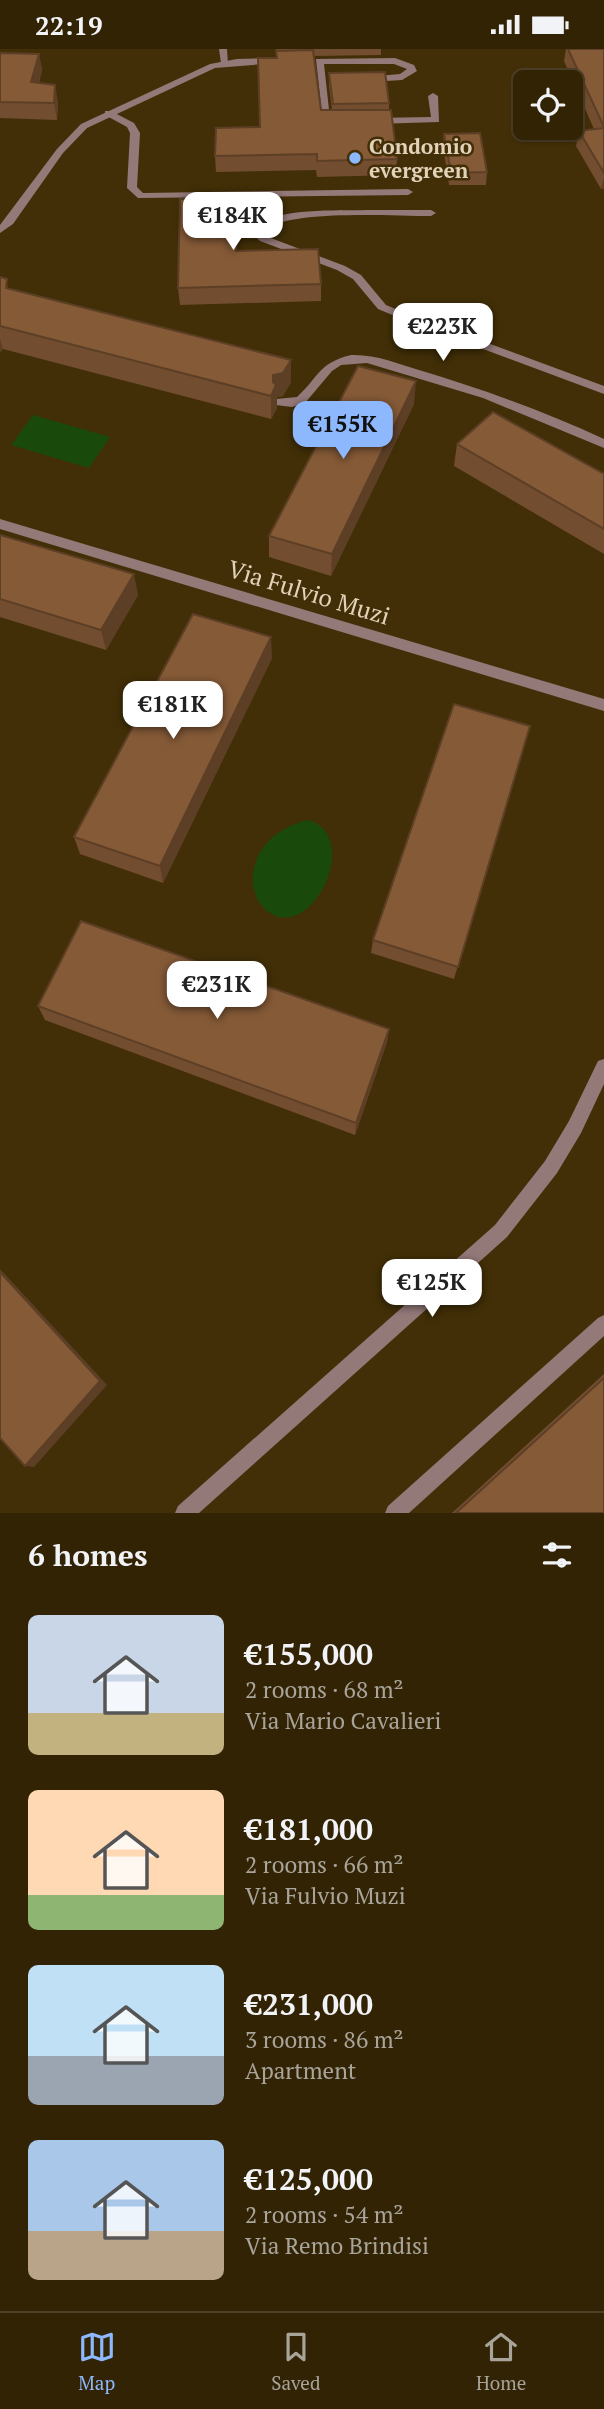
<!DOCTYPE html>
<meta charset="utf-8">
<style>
body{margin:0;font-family:"PT Serif",serif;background:#3a2b0f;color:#f1f3f6;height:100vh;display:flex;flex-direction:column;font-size:26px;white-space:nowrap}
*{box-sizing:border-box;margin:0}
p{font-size:23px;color:#a8a49a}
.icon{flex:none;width:38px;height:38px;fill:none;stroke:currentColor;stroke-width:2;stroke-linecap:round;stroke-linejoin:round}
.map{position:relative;height:1464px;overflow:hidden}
.sheet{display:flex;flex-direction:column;background:#322305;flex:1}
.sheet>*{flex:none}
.controls{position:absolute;left:513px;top:21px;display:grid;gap:14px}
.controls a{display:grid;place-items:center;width:70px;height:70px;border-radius:10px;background:#322305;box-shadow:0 2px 5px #0004,0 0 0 2px #4d4027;font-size:35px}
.price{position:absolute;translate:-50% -60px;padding:0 16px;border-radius:14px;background:#fff;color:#222;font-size:23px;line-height:46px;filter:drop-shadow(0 2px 4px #0008)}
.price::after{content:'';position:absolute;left:50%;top:42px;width:21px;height:16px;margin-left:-10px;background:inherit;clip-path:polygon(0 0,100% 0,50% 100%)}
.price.selected{background:#8eb8fd;color:#111}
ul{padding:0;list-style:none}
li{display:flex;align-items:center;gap:21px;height:175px;padding:0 28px}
li span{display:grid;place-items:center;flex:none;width:196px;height:140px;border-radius:10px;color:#555}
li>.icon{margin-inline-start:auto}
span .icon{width:84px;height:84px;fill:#fffc;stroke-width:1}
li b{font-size:30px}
h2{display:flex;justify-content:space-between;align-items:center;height:84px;padding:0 28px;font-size:30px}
.status{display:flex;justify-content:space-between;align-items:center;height:49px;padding:0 35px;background:#322305;direction:ltr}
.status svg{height:19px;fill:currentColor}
.menu{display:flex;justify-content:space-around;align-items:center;height:98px;border-top:2px solid #4d4027;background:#322305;font-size:19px;color:#a8a49a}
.menu a{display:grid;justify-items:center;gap:4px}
.menu .selected{color:#8eb8fd}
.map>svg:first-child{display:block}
.green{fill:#1a490c}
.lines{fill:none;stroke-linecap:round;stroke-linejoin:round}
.service{fill:#947979;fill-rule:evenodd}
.minor{fill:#947979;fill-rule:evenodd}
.wall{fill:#724d2f}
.shaded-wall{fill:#5d3f26}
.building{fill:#855a37;stroke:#5d3f26;stroke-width:2}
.poi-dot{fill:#8eb8fd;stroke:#422f07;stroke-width:2.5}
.labels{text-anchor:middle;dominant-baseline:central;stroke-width:5;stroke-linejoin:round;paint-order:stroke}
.far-poi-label{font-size:21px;font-weight:bold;fill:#e1d2b9;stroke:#422f07;text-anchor:start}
.street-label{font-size:24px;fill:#e1d2b9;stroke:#422f07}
</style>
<div class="status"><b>22:19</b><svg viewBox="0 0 49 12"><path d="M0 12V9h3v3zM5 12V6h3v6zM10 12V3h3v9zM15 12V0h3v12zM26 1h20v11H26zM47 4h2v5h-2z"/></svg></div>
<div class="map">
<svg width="604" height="1464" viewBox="0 0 604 1464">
<rect width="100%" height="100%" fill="#422f07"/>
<g class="green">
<path d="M 33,366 L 110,388 L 89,419 L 11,396 Z"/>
<path d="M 308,771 C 364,787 311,896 267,862 C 259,856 254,845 253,834 C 251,801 277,778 308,771 Z"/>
</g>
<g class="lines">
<g class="service">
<path d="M 219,0 L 227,0 L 228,16 L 221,14 Z"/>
<path d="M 395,9 L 414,16 L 417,22 L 402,31 L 369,33 L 364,30 L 366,28 L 400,25 L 407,20 L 394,15 L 324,15 L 330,70 L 335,73 L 330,76 L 323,75 L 316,10 Z"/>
<path d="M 433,44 L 438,47 L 439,73 L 375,75 L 370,72 L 375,69 L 431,68 L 428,47 Z"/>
<path d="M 105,62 L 111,62 L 134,74 L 140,84 L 137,138 L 143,144 L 408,140 L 413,143 L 408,146 L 138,149 L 127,139 L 130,84 L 127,78 L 105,66 Z"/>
<path d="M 366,161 L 431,161 L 436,164 L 431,167 C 388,167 296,160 261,181 L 268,188 L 345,217 L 361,226 L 386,256 L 410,266 L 410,270 L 402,270 L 378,260 L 353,230 L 337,221 L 260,192 L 249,181 C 273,158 334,162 366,161 Z"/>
<path d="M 604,1266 L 604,1287 L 409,1464 L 385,1464 L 388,1457 L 598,1269 Z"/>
</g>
<g class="minor">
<path d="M 274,9 L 277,10 L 277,14 L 215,19 L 87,79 L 63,104 L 13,175 L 0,184 L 0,176 L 57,100 L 81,75 L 210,15 L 237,10 Z"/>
<path d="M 406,264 L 604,337 L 604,345 L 402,270 L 401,268 Z"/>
<path d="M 351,306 C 375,305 396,314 419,321 C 482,340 544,362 604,390 L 604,399 L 483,349 L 367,314 L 341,316 L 332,322 L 305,354 L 292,358 L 276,356 L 276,350 L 297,348 C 319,328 318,314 351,306 Z"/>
<path d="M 0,470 L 604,650 L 604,662 L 0,480 Z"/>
<path d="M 604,1010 L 604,1035 L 581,1084 L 557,1124 L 507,1188 L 199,1464 L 175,1464 L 178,1457 L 495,1176 L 545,1112 L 569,1072 L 598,1012 Z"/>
</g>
</g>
<g class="wall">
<path d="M 276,0 L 381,0 L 381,6 L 314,7 L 321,61 L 332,61 L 329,37 L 329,24 L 389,54 L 389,61 L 397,110 L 396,126 L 317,128 L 316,121 L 216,123 L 215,107 L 260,78 L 277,9 Z"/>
<path d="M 566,0 L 604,0 L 604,140 L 601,140 L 576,97 L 579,82 L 594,80 L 564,12 Z"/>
<path d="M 0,4 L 39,5 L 42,21 L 39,34 L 58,53 L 57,71 L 0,69 Z"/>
<path d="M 444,85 L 487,123 L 486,136 L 449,136 L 443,97 Z"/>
<path d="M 236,166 L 236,202 L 321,235 L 321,252 L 180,256 L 178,239 Z"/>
<path d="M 0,228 L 9,240 L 291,311 L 291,333 L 283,347 L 277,348 L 277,359 L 271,370 L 3,300 L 0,303 Z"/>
<path d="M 414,355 L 331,527 L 269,508 L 269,487 Z"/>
<path d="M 457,395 L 604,425 L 604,505 L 454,417 Z"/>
<path d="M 0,486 L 138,546 L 106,601 L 0,568 Z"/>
<path d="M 272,609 L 163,834 L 80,805 L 74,788 Z"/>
<path d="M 530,677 L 454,930 L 371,904 L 373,891 Z"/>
<path d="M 38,957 L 389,980 L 387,993 L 355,1086 L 45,971 Z"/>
<path d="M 604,1325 L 604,1464 L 452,1464 Z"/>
</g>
<g class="shaded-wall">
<path d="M 39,5 L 42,21 L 34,49 L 31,33 Z"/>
<path d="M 55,36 L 58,53 L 57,71 L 54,54 Z"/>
<path d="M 604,128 L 604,140 L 601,140 Z"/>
<path d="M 0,290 L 3,300 L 0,303 Z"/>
<path d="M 291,311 L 291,333 L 283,347 L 277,348 L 277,359 L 271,370 L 271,347 L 273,326 Z"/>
<path d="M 416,332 L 414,355 L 331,527 L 332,505 Z"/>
<path d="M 134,525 L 138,546 L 106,601 L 101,581 Z"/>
<path d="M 271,588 L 272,609 L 163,834 L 160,817 Z"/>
<path d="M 389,980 L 387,993 L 355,1086 L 356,1074 Z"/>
<path d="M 0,1220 L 107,1336 L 34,1418 L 25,1417 Z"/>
</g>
<g class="building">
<path d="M 568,0 L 604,0 L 604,78 Z"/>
<path d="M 313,1 L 321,61 L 391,61 L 397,110 L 317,112 L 317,105 L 215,107 L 216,79 L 260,78 L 258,9 L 277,9 L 276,2 Z"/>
<path d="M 0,4 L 39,5 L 31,33 L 55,36 L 54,54 L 0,53 Z"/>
<path d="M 385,23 L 389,54 L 333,55 L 329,24 Z"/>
<path d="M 604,79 L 604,124 L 579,82 Z"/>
<path d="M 480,84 L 487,123 L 451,124 L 444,85 Z"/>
<path d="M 235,149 L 236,202 L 318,200 L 321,235 L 178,239 L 180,150 Z"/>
<path d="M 0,228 L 7,230 L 6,239 L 291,311 L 283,324 L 273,326 L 273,333 L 276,336 L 271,347 L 0,277 Z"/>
<path d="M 358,317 L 416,332 L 332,505 L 269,487 Z"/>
<path d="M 493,363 L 604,425 L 604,480 L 457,395 Z"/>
<path d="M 0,486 L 134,525 L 101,581 L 0,550 Z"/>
<path d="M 193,565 L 271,588 L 160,817 L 74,788 Z"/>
<path d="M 454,655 L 530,677 L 458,918 L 373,891 Z"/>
<path d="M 81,872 L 389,980 L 356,1074 L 38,957 Z"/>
<path d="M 0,1223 L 100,1332 L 25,1417 L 0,1389 Z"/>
<path d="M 604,1329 L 604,1464 L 456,1464 Z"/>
</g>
<circle class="poi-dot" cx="355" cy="109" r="7"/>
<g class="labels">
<g class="far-poi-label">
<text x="369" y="97">Condomio<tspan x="369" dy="24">evergreen</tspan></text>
</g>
<g class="street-label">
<text transform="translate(309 543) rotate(17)">Via Fulvio Muzi</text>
</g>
</g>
</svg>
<div class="controls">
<a><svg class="icon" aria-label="locate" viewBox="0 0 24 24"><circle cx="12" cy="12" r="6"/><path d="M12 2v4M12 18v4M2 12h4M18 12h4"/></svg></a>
</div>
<b class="price" style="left:233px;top:203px">€184K</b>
<b class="price" style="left:443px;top:314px">€223K</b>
<b class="price selected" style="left:343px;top:412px">€155K</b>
<b class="price" style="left:173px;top:692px">€181K</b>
<b class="price" style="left:217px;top:972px">€231K</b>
<b class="price" style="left:432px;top:1270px">€125K</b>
</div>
<section class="sheet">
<h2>6 homes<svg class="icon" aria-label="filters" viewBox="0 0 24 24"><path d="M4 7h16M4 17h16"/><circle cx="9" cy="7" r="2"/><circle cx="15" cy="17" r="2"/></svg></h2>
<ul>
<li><span style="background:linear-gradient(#c9d6e8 70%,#c2b280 0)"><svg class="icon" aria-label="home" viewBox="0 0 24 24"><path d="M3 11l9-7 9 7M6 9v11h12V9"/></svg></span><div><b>€155,000</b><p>2 rooms · 68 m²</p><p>Via Mario Cavalieri</p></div></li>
<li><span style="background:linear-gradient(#ffd9b3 75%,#8fb573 0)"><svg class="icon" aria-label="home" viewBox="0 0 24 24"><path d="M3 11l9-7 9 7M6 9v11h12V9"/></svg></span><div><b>€181,000</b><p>2 rooms · 66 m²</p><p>Via Fulvio Muzi</p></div></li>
<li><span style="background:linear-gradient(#bfe0f5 65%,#9aa5b1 0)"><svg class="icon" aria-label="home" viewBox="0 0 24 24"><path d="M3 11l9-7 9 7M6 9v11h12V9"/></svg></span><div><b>€231,000</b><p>3 rooms · 86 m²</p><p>Apartment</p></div></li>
<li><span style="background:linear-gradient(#a9c7e8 65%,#b9a48a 0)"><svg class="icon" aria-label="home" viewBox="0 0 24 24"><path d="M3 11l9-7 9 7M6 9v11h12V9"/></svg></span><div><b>€125,000</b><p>2 rooms · 54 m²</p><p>Via Remo Brindisi</p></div></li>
</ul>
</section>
<nav class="menu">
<a class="selected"><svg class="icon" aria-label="map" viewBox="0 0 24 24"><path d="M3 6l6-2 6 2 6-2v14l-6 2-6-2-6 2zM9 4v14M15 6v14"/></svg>Map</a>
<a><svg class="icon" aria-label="saved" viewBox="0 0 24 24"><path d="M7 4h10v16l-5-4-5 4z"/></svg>Saved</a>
<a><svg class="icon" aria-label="home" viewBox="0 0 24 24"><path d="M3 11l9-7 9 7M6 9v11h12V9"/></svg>Home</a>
</nav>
